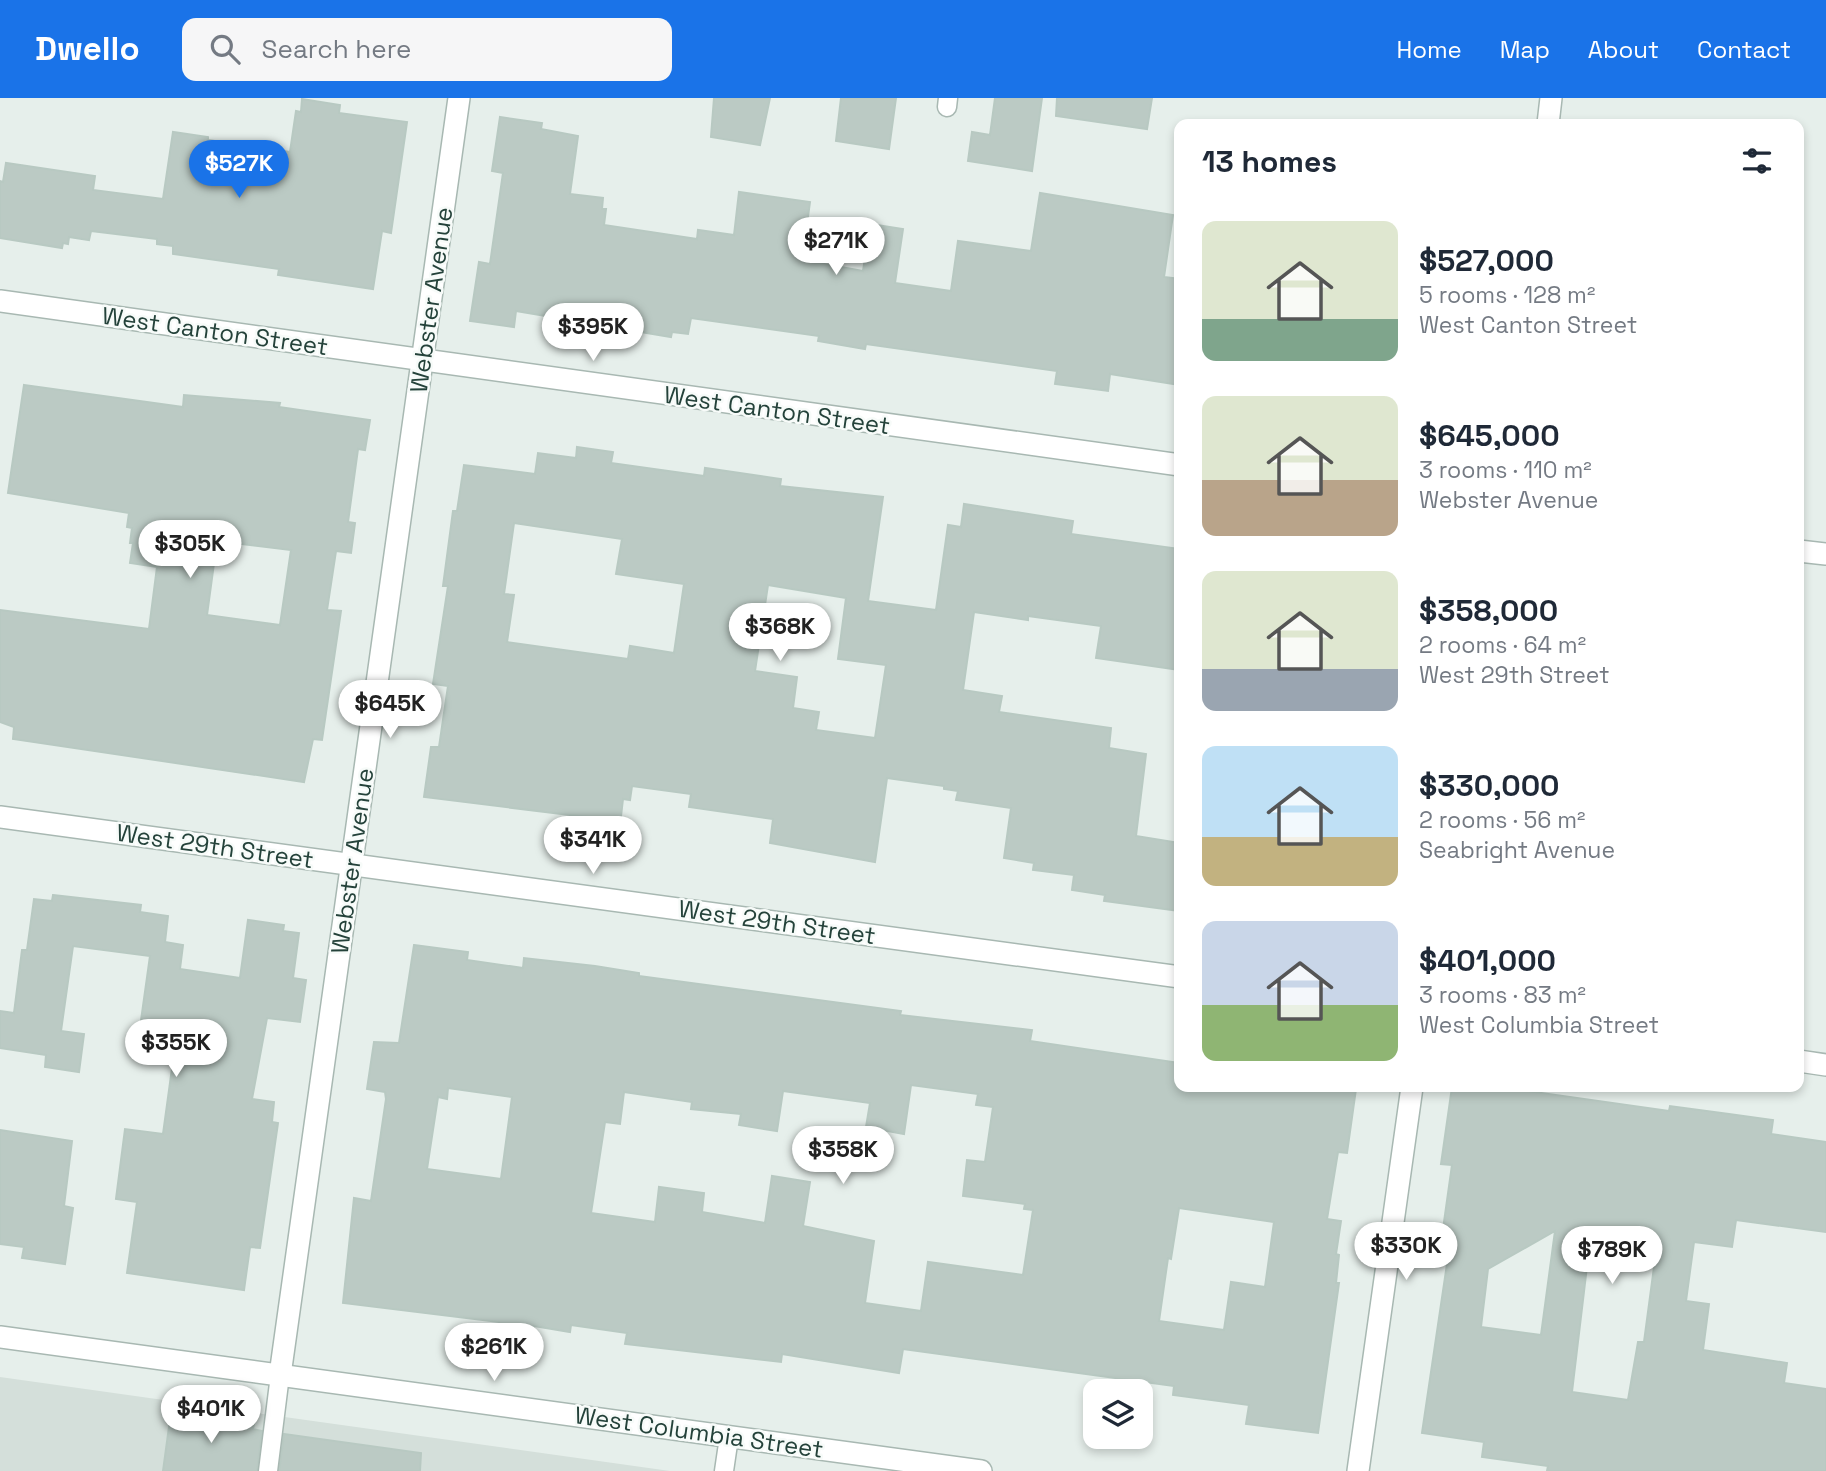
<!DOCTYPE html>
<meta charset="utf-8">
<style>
body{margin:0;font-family:"Space Grotesk",sans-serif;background:#f6f6f7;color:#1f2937;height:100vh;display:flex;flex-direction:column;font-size:26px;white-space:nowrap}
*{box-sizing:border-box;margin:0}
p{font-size:23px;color:#747a83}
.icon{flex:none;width:38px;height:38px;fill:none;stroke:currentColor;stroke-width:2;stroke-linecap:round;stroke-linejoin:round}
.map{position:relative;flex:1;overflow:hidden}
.sheet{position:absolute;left:1174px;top:21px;width:630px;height:973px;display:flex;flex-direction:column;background:#fff;border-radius:14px;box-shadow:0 4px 10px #0003}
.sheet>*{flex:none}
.buttons{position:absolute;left:1083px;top:1281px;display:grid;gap:14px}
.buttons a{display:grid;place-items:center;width:70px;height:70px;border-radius:14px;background:#fff;box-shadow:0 4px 10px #0003;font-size:35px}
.price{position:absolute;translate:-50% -60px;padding:0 16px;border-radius:24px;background:#fff;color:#222;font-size:23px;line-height:46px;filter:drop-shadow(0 2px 4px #0008)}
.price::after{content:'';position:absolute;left:50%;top:42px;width:21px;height:16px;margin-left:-10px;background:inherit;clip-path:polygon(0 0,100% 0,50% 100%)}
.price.on{background:#1a73e8;color:#fff}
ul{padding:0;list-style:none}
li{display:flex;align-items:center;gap:21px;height:175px;padding:0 28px}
li span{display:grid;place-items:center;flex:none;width:196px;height:140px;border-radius:14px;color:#555}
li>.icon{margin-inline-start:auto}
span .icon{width:84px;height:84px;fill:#fffc;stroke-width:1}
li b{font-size:30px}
h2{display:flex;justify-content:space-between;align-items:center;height:84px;padding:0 28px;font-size:30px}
header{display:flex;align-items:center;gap:42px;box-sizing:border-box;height:98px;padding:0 35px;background:#1a73e8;color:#fff}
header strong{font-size:33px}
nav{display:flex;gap:38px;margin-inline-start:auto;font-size:24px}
.search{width:490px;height:63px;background:#f6f6f7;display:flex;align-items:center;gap:18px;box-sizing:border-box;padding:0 24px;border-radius:14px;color:#747a83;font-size:26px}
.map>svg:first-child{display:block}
.built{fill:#d4dfda}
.building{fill:#bbcac4;stroke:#b8c9c2;stroke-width:2;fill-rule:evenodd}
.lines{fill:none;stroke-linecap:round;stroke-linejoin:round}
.lane-casing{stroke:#a8b8b2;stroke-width:21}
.street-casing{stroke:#a8b8b2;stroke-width:24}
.lane{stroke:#fff;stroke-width:18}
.street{stroke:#fff;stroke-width:21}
.labels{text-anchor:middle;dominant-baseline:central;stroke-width:5;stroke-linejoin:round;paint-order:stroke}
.street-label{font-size:24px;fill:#24423a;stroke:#f7fbf9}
</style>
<header>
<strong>Dwello</strong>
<div class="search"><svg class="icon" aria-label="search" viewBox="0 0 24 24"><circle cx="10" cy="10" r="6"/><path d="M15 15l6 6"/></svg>Search here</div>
<nav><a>Home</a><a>Map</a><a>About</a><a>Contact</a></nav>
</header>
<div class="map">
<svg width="1826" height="1373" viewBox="0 0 1826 1373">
<rect width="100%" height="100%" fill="#e6efeb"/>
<path class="built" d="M 0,1279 L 670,1373 L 0,1373 Z"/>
<g class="building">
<path d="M 714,0 L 770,0 L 760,47 L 711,39 Z"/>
<path d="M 841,0 L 896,0 L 889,51 L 836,43 Z"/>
<path d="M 995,0 L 1042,0 L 1032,73 L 968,63 L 972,34 L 990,37 Z"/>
<path d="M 1057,0 L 1152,0 L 1147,31 L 1056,18 Z"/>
<path d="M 302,1 L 340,7 L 339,15 L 407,24 L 391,135 L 382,133 L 373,191 L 278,177 L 279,171 L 173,156 L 173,148 L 157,146 L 157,141 L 91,133 L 89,142 L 69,139 L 68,146 L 63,145 L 62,150 L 0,140 L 0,83 L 3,84 L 6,65 L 95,78 L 93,92 L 163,101 L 173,34 L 208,39 L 208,42 L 290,54 L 296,13 L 301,14 Z"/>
<path d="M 500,19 L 542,25 L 541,31 L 578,38 L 570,96 L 603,100 L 602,111 L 606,111 L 604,127 L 697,141 L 698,132 L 734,137 L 739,94 L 810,104 L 802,162 L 863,173 L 870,126 L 903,131 L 895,185 L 951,193 L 958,143 L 1031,153 L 1040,95 L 1173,117 L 1164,179 L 1180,181 L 1180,287 L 1110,276 L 1108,293 L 1055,286 L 1057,273 L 866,246 L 865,251 L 818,243 L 819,238 L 691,220 L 688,236 L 672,234 L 671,239 L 516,213 L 514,229 L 470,223 L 479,164 L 490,166 L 503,75 L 492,73 Z"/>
<path d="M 24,287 L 183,309 L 184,297 L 280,305 L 279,309 L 370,322 L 365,352 L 358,351 L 348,424 L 355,425 L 351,455 L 336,453 L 327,512 L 341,513 L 322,642 L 313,641 L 304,684 L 13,641 L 14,629 L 0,624 L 0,512 L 149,531 L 157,469 L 130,465 L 133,445 L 130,445 L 132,430 L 127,429 L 129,415 L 8,395 ZM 217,443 L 291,452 L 280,527 L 207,517 Z"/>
<path d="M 577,349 L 613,354 L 611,365 L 704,378 L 705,370 L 781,381 L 780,388 L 883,399 L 868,503 L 936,512 L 948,427 L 961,429 L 964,406 L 1073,423 L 1071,436 L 1180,451 L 1180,572 L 1096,560 L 1101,528 L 1028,518 L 1028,522 L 974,514 L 963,592 L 1002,598 L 999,614 L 1111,630 L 1109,650 L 1146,656 L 1136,738 L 1180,745 L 1180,813 L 1104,803 L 1105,797 L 1072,792 L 1074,777 L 1033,772 L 1034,765 L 1004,760 L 1011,710 L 956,702 L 958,693 L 944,691 L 944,688 L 887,680 L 875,764 L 770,745 L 773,721 L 689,709 L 691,696 L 632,688 L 630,702 L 623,701 L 620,727 L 586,722 L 586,719 L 424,699 L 431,649 L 439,649 L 448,588 L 433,586 L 448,488 L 443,488 L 453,413 L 457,413 L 464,367 L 535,376 L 538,355 L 576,360 ZM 514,425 L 622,441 L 616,476 L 684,486 L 674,555 L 630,548 L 628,561 L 507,544 L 514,497 L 504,496 ZM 768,487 L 846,500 L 838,561 L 886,567 L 875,640 L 816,632 L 819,614 L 793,610 L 797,579 L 755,573 Z"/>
<path d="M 53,797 L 141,807 L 140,814 L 168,818 L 165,844 L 183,847 L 180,871 L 240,880 L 248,822 L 284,827 L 283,833 L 299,835 L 293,880 L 306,882 L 300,924 L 267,920 L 252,1001 L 274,1004 L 272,1024 L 278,1025 L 260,1150 L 250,1149 L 244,1192 L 127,1175 L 137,1104 L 116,1101 L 125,1031 L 163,1036 L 173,963 L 136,958 L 150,858 L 73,848 L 61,933 L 84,936 L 79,974 L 45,969 L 46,957 L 0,950 L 0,913 L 14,915 L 22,852 L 27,852 L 34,801 L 52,803 Z"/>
<path d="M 414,847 L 468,854 L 467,862 L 523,870 L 524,860 L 595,868 L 639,875 L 639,878 L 901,913 L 900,917 L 1032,932 L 1030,943 L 1180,965 L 1180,989 L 1356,991 L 1347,1055 L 1338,1054 L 1327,1121 L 1341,1123 L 1336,1156 L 1339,1157 L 1336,1185 L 1339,1185 L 1318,1335 L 1246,1326 L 1249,1307 L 1173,1297 L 1174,1288 L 903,1251 L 899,1275 L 782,1256 L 781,1264 L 625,1246 L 627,1235 L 571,1227 L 570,1234 L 534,1228 L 533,1233 L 499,1227 L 499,1224 L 343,1205 L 354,1100 L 371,1103 L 386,1001 L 385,994 L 367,991 L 374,944 L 399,945 ZM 911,987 L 978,996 L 976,1007 L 993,1009 L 985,1064 L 967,1062 L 963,1098 L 1025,1106 L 1024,1111 L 1033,1112 L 1023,1177 L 928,1164 L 921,1213 L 865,1205 L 874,1143 L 803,1128 L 810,1084 L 772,1078 L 765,1125 L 702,1114 L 704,1095 L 659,1089 L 655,1124 L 591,1115 L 605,1024 L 620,1026 L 624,994 L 692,1004 L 691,1011 L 741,1016 L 739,1027 L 777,1033 L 783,993 L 870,1005 L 866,1029 L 904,1036 ZM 448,990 L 512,999 L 501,1081 L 427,1071 L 438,999 L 447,1001 ZM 1179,1110 L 1274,1124 L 1265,1189 L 1231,1184 L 1224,1232 L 1159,1223 L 1168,1160 L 1171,1161 Z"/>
<path d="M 1452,989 L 1499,989 L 1669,1013 L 1670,1008 L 1729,1016 L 1773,1022 L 1771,1036 L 1826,1044 L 1826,1134 L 1736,1122 L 1732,1149 L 1694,1144 L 1686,1203 L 1709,1206 L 1703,1252 L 1787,1265 L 1784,1285 L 1826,1291 L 1826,1373 L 1547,1373 L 1548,1368 L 1482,1359 L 1484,1344 L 1422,1335 L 1452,1132 L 1443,1131 L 1452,1067 L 1441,1066 ZM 1555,1133 L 1541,1237 L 1481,1229 L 1488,1171 ZM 1588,1160 L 1654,1169 L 1644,1244 L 1638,1244 L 1628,1302 L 1572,1294 Z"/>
<path d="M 0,1032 L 72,1043 L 64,1108 L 73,1110 L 65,1166 L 22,1160 L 24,1149 L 0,1146 Z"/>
<path d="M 171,1314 L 254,1326 L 253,1331 L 262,1333 L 257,1373 L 163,1373 Z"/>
<path d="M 284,1336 L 421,1355 L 420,1373 L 279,1373 Z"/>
</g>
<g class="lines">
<g class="lane-casing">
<g id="lane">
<path d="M 947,9 L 948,0"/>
<path d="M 268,1373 L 280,1277"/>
<path d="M 724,1373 L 729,1339"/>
</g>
</g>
<g class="street-casing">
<g id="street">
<path d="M 1548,26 L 1551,0"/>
<path d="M 0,203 L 1180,367"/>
<path d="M 1799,453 L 1826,456"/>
<path d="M 0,719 L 1180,879"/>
<path d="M 1799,963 L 1826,967"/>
<path d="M 0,1239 L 981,1373"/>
<path d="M 280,1277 L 459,0"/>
<path d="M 1358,1373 L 1412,989"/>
</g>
</g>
<use href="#lane" class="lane"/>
<use href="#street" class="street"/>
</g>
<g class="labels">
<g class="street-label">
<text transform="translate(431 202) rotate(-82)">Webster Avenue</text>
<text transform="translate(215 233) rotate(8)">West Canton Street</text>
<text transform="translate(777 312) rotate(8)">West Canton Street</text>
<text transform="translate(215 748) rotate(8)">West 29th Street</text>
<text transform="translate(352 763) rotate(-82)">Webster Avenue</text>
<text transform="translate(777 824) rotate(8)">West 29th Street</text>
<text transform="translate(699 1334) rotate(8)">West Columbia Street</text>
</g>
</g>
</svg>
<div class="buttons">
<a><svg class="icon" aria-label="layers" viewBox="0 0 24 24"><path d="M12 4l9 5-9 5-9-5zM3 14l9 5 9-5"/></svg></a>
</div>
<b class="price on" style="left:239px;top:102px">$527K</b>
<b class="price" style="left:836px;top:179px">$271K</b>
<b class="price" style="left:593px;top:265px">$395K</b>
<b class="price" style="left:190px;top:482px">$305K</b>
<b class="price" style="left:780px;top:565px">$368K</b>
<b class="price" style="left:390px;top:642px">$645K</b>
<b class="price" style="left:593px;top:778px">$341K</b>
<b class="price" style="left:176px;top:981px">$355K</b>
<b class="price" style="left:843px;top:1088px">$358K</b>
<b class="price" style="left:1406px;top:1184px">$330K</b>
<b class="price" style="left:1612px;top:1188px">$789K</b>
<b class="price" style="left:494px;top:1285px">$261K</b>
<b class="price" style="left:211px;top:1347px">$401K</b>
<section class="sheet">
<h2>13 homes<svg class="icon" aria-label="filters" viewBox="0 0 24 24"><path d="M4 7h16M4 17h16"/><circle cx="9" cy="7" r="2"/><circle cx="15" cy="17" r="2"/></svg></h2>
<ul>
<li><span style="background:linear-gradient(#dfe7d0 70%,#7fa58c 0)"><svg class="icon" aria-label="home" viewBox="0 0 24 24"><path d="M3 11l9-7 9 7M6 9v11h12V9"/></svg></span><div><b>$527,000</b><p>5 rooms · 128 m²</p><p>West Canton Street</p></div></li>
<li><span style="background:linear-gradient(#dfe7d0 60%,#b9a48a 0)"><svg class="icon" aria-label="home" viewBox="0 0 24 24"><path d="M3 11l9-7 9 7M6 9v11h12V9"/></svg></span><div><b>$645,000</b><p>3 rooms · 110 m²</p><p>Webster Avenue</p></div></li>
<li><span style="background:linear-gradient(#dfe7d0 70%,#9aa5b1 0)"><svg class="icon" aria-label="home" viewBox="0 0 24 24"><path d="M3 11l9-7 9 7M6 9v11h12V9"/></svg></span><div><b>$358,000</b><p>2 rooms · 64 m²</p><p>West 29th Street</p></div></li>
<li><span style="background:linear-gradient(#bfe0f5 65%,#c2b280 0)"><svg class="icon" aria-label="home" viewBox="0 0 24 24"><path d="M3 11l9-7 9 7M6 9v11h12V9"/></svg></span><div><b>$330,000</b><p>2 rooms · 56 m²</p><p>Seabright Avenue</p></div></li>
<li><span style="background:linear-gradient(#c9d6e8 60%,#8fb573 0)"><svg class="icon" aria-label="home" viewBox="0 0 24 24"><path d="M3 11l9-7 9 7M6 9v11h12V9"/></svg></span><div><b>$401,000</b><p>3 rooms · 83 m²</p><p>West Columbia Street</p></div></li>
</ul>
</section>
</div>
